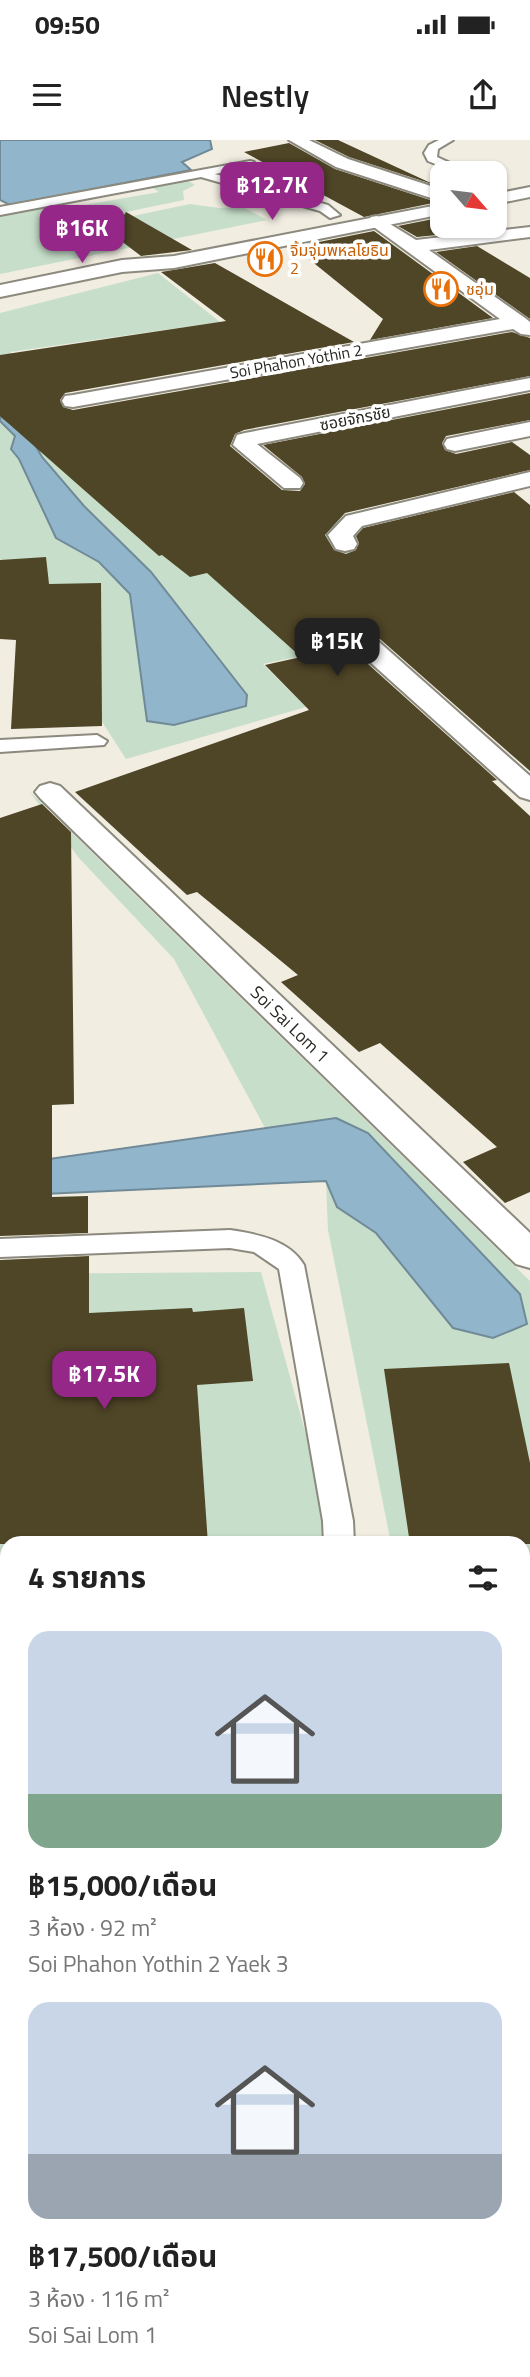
<!DOCTYPE html>
<html lang="th">
<meta charset="utf-8">
<style>
body{margin:0;font-family:"Titillium Web","Noto Sans Thai",sans-serif;background:#f6f6f6;color:#222;height:100vh;display:flex;flex-direction:column;font-size:26px;white-space:nowrap}
*{box-sizing:border-box;margin:0}
p{font-size:23px;color:#767676}
.icon{flex:none;width:38px;height:38px;fill:none;stroke:currentColor;stroke-width:2;stroke-linecap:round;stroke-linejoin:round}
.map{position:relative;flex:1;overflow:hidden}
.sheet{position:absolute;left:0px;top:1396px;width:530px;height:842px;display:flex;flex-direction:column;background:#fff;border-radius:21px 21px 0 0;box-shadow:0 2px 5px #0004}
.sheet>*{flex:none}
.needle{width:46px;rotate:118deg}
.tools{position:absolute;left:430px;top:21px;display:grid;gap:14px}
.tools a{display:grid;place-items:center;width:77px;height:77px;border-radius:14px;background:#fff;box-shadow:0 2px 5px #0004;font-size:35px}
.price{position:absolute;translate:-50% -60px;padding:0 16px;border-radius:14px;background:#952788;color:#fff;font-size:23px;line-height:46px;filter:drop-shadow(0 2px 4px #0008)}
.price::after{content:'';position:absolute;left:50%;top:42px;width:21px;height:16px;margin-left:-10px;background:inherit;clip-path:polygon(0 0,100% 0,50% 100%)}
.price.current{background:#222;color:#fff}
ul{padding:0;list-style:none}
li{display:grid;align-content:center;gap:14px;height:371px;padding:0 28px}
li span{display:grid;place-items:center;height:217px;border-radius:21px;color:#555}
li>.icon{margin-inline-start:auto}
span .icon{width:126px;height:126px;fill:#fffc;stroke-width:1}
li b{font-size:30px}
h2{display:flex;justify-content:space-between;align-items:center;height:84px;padding:0 28px;font-size:30px}
.status{display:flex;justify-content:space-between;align-items:center;height:49px;padding:0 35px;background:#fff;direction:ltr}
.status svg{height:19px;fill:currentColor}
header{display:flex;justify-content:space-between;align-items:center;height:91px;padding:0 28px;background:#fff;font-size:32px;font-weight:600}
.map>svg:first-child{display:block}
.green{fill:#c7dfca}
.water{fill:#91b5ca;stroke:#718a98;stroke-width:2}
.building{fill:#4f4527}
.lines{fill:none;stroke-linecap:round;stroke-linejoin:round}
.lane-casing{stroke:#8c897e;stroke-width:4}
.street-casing{stroke:#8c897e;stroke-width:4}
.secondary-casing{stroke:#8c897e;stroke-width:4}
.lane{fill:#fff;fill-rule:evenodd}
.street{fill:#fff;fill-rule:evenodd}
.secondary{fill:#fff;fill-rule:evenodd}
.labels{text-anchor:middle;dominant-baseline:central;stroke-width:7;stroke-linejoin:round;paint-order:stroke}
.far-food-label{font-size:16px;fill:#c56008;stroke:#fff;text-anchor:start}
.far-street-label{font-size:16px;fill:#272622;stroke:#fff}
.street-label{font-size:18px;fill:#272622;stroke:#fff}
</style>
<div class="status"><b>09:50</b><svg viewBox="0 0 49 12"><path d="M0 12V9h3v3zM5 12V6h3v6zM10 12V3h3v9zM15 12V0h3v12zM26 1h20v11H26zM47 4h2v5h-2z"/></svg></div>
<header><svg class="icon" aria-label="menu" viewBox="0 0 24 24"><path d="M4 6h16M4 12h16M4 18h16"/></svg>Nestly<svg class="icon" aria-label="share" viewBox="0 0 24 24"><path d="M12 15V3M7 8l5-5 5 5M5 13v7h14v-7"/></svg></header>
<div class="map">
<svg width="530" height="2237" viewBox="0 0 530 2237">
<rect width="100%" height="100%" fill="#f1ede1"/>
<g class="green">
<path d="M 185,39 L 195,45 L 183,51 L 184,60 L 126,72 L 133,76 L 190,64 L 219,68 L 243,67 L 267,80 L 0,134 L 0,76 L 66,63 L 73,67 L 159,52 L 150,46 Z"/>
<path d="M 158,133 L 220,182 L 10,212 L 30,233 L 0,238 L 0,173 Z"/>
<path d="M 62,263 L 93,292 L 330,367 L 411,442 L 442,486 L 263,524 L 306,567 L 126,619 L 66,526 L 34,435 L 0,419 L 0,281 L 15,296 L 11,309 L 19,319 L 56,398 L 99,422 L 130,454 L 147,581 L 247,555 L 151,432 L 84,366 L 42,317 L 14,273 Z"/>
<path d="M 29,651 L 530,1141 L 530,1562 L 523,1566 L 523,1404 L 391,1403 L 328,1090 L 326,1041 L 265,988 L 174,819 L 79,718 Z"/>
<path d="M 261,1132 L 336,1403 L 7,1404 L 7,1783 L 0,1787 L 0,1134 Z"/>
<path d="M 7,1993 L 7,2198 L 0,2201 L 0,1996 Z"/>
<path d="M 7,2201 L 7,2231 L 490,2231 L 494,2237 L 0,2237 L 0,2204 Z"/>
</g>
<g class="water">
<path d="M 0,0 L 210,0 L 212,9 L 182,22 L 191,30 L 10,65 L 0,60 Z"/>
<path d="M 0,276 L 30,296 L 42,317 L 84,366 L 151,432 L 247,555 L 246,566 L 174,585 L 147,581 L 130,454 L 99,422 L 56,398 L 19,319 L 11,309 L 15,296 L 0,281 Z"/>
<path d="M 336,978 L 368,993 L 520,1154 L 527,1184 L 493,1198 L 453,1188 L 376,1093 L 337,1067 L 326,1041 L 0,1056 L 0,1026 Z"/>
</g>
<g class="building">
<path d="M 315,0 L 338,0 L 435,45 L 349,17 Z"/>
<path d="M 289,3 L 335,29 L 430,60 L 443,61 L 364,77 L 244,12 Z"/>
<path d="M 126,72 L 192,110 L 141,116 L 112,94 Z"/>
<path d="M 443,77 L 443,86 L 472,86 L 469,86 L 475,91 L 417,97 L 398,86 Z"/>
<path d="M 374,91 L 493,178 L 370,200 L 383,179 L 294,107 Z"/>
<path d="M 477,106 L 530,138 L 530,179 L 436,112 Z"/>
<path d="M 215,123 L 354,202 L 65,253 L 60,260 L 63,267 L 73,270 L 512,192 L 530,198 L 530,236 L 244,290 L 235,294 L 230,306 L 282,350 L 300,351 L 305,344 L 302,337 L 263,305 L 530,253 L 530,280 L 446,296 L 442,303 L 445,310 L 456,314 L 512,302 L 530,315 L 530,330 L 345,373 L 325,395 L 334,410 L 346,414 L 356,410 L 359,403 L 356,396 L 363,388 L 514,352 L 530,365 L 530,631 L 380,499 L 370,496 L 359,498 L 354,506 L 358,515 L 497,640 L 492,641 L 530,676 L 530,1052 L 505,1063 L 463,1022 L 497,1007 L 380,903 L 359,912 L 281,842 L 298,835 L 197,752 L 187,755 L 75,652 L 309,570 L 265,525 L 301,517 L 207,433 L 190,437 L 162,415 L 159,416 L 0,276 L 0,215 L 226,181 L 161,132 Z"/>
<path d="M 46,417 L 49,444 L 101,443 L 102,586 L 11,589 L 16,500 L 0,499 L 0,420 Z"/>
<path d="M 42,664 L 71,692 L 74,964 L 52,965 L 52,1057 L 88,1056 L 88,1093 L 0,1096 L 0,678 Z"/>
<path d="M 89,1116 L 89,1173 L 192,1168 L 193,1172 L 244,1168 L 253,1241 L 197,1245 L 208,1404 L 0,1404 L 0,1120 Z"/>
<path d="M 509,1223 L 530,1323 L 530,1404 L 410,1404 L 384,1229 Z"/>
</g>
<g class="lines">
<g class="lane-casing">
<g id="lane">
<path d="M 439,0 L 453,0 L 438,9 L 437,17 L 472,33 L 457,33 L 428,21 L 424,13 L 429,5 Z"/>
<path d="M 250,21 L 254,22 L 254,26 L 215,34 L 328,65 L 340,75 L 330,78 L 320,71 L 201,37 L 0,75 L 0,67 Z"/>
<path d="M 97,595 L 107,601 L 104,605 L 0,612 L 0,600 Z"/>
<path d="M 230,1090 C 257,1094 289,1100 304,1125 L 353,1381 L 354,1404 L 324,1404 L 323,1381 L 279,1129 L 254,1112 L 230,1108 L 0,1117 L 0,1099 Z"/>
<path d="M 7,1533 L 7,1561 L 0,1562 L 0,1534 Z"/>
</g>
</g>
<g class="street-casing">
<g id="street">
<path d="M 289,0 L 309,0 L 348,19 L 443,50 L 443,58 L 431,58 L 336,27 Z"/>
<path d="M 377,76 L 416,100 L 530,87 L 530,97 L 429,110 L 525,178 L 530,182 L 530,195 L 521,194 L 513,189 L 73,267 L 65,266 L 62,261 L 65,256 L 73,255 L 500,179 L 371,85 L 368,81 L 371,77 Z"/>
<path d="M 530,238 L 530,250 L 257,304 L 300,338 L 303,343 L 300,348 L 284,348 L 233,305 L 237,295 L 245,293 Z"/>
<path d="M 530,282 L 530,296 L 455,311 L 447,309 L 444,304 L 447,299 Z"/>
<path d="M 530,332 L 530,346 L 362,386 L 353,396 L 357,404 L 354,409 L 345,411 L 336,409 L 328,395 L 346,376 Z"/>
<path d="M 369,499 L 378,501 L 530,636 L 530,660 L 520,657 L 360,513 L 356,507 L 360,501 Z"/>
<path d="M 50,643 L 60,646 L 530,1093 L 530,1128 L 516,1124 L 40,658 L 35,652 L 40,646 Z"/>
<path d="M 530,1954 L 530,2011 L 523,2014 L 523,1957 Z"/>
<path d="M 523,2188 L 530,2191 L 530,2237 L 501,2237 L 498,2231 L 523,2231 Z"/>
</g>
</g>
<g class="secondary-casing">
<g id="secondary">
<path d="M 530,47 L 530,57 L 495,64 L 495,54 Z"/>
<path d="M 443,64 L 443,74 L 174,128 L 122,132 L 0,157 L 0,145 L 122,120 L 174,116 Z"/>
</g>
</g>
<use href="#lane" class="lane"/>
<use href="#street" class="street"/>
<use href="#secondary" class="secondary"/>
</g>
<defs>
<g id="restaurant-ring" transform="scale(1.75)"><circle r="9.5" fill="#fff" stroke="#e8710a" stroke-width="1.5"/><path d="M-5-6h1v4h1v-4h1v4h1v-4h1v5L-1.5 .5V6h-2V.5L-5-1ZM5-6V6H3V1.5H1.5Q1.5-4 5-6Z" fill="#e8710a"/></g>
</defs>
<g fill-rule="evenodd">
<use href="#restaurant-ring" x="265" y="119"/>
<use href="#restaurant-ring" x="441" y="149"/>
</g>
<g class="labels">
<g class="far-food-label">
<text x="290" y="110">จิ้มจุ่มพหลโยธิน<tspan x="290" dy="18">2</tspan></text>
<text x="466" y="149">ชอุ่ม</text>
</g>
<g class="far-street-label">
<text transform="translate(296 221) rotate(-10)">Soi Phahon Yothin 2</text>
<text transform="translate(355 278) rotate(-11)">ซอยจักรชัย</text>
</g>
<g class="street-label">
<text transform="translate(290 884) rotate(44)">Soi Sai Lom 1</text>
</g>
</g>
</svg>
<div class="tools">
<a><svg class="needle" viewBox="-14 -14 28 28"><path d="M0-13l5 13h-10z" fill="#e53935"/><path d="M0 13l5-13h-10z" fill="#767676"/></svg></a>
</div>
<b class="price" style="left:272px;top:82px">฿12.7K</b>
<b class="price" style="left:82px;top:125px">฿16K</b>
<b class="price current" style="left:337px;top:538px">฿15K</b>
<b class="price" style="left:104px;top:1271px">฿17.5K</b>
<section class="sheet">
<h2>4 รายการ<svg class="icon" aria-label="filters" viewBox="0 0 24 24"><path d="M4 7h16M4 17h16"/><circle cx="9" cy="7" r="2"/><circle cx="15" cy="17" r="2"/></svg></h2>
<ul>
<li><span style="background:linear-gradient(#c9d6e8 75%,#7fa58c 0)"><svg class="icon" aria-label="home" viewBox="0 0 24 24"><path d="M3 11l9-7 9 7M6 9v11h12V9"/></svg></span><div><b>฿15,000/เดือน</b><p>3 ห้อง · 92 m²</p><p>Soi Phahon Yothin 2 Yaek 3</p></div></li>
<li><span style="background:linear-gradient(#c9d6e8 70%,#9aa5b1 0)"><svg class="icon" aria-label="home" viewBox="0 0 24 24"><path d="M3 11l9-7 9 7M6 9v11h12V9"/></svg></span><div><b>฿17,500/เดือน</b><p>3 ห้อง · 116 m²</p><p>Soi Sai Lom 1</p></div></li>
</ul>
</section>
</div>
